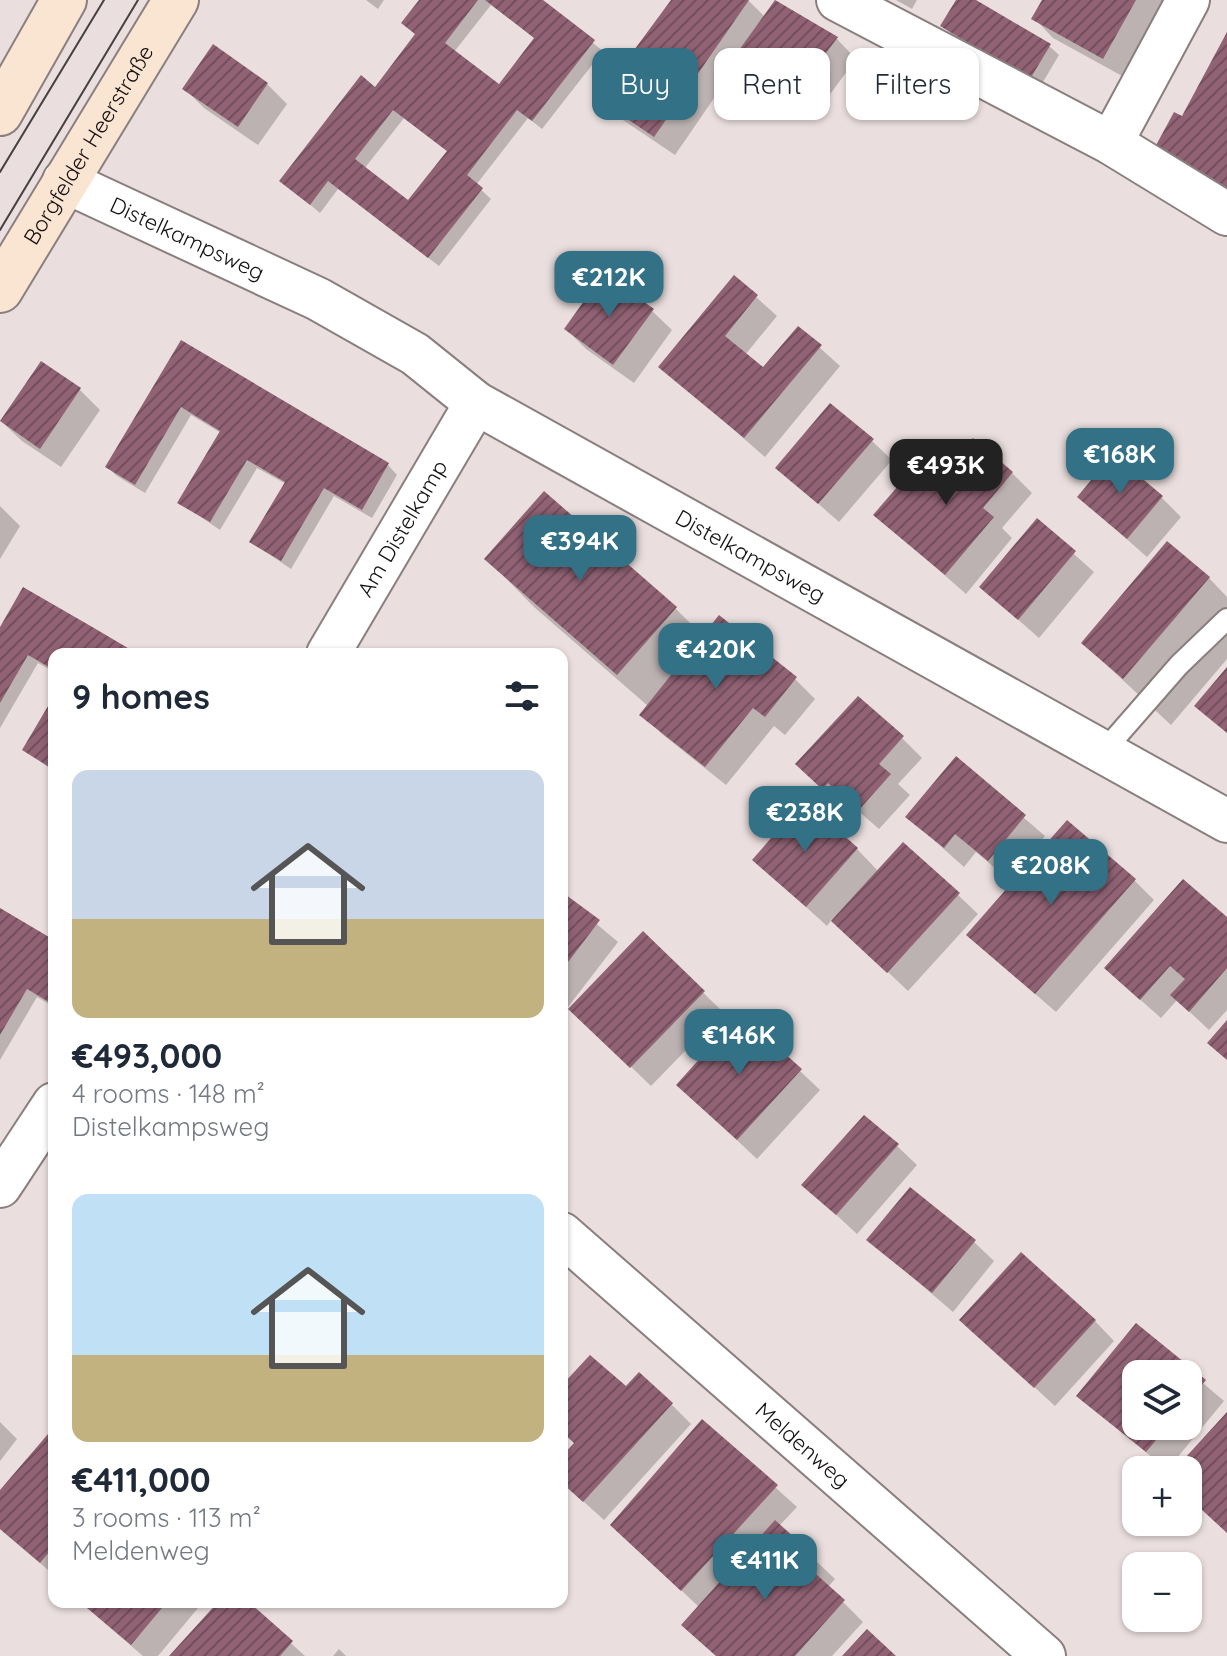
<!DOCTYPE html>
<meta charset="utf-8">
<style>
body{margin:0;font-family:Quicksand,sans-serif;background:#f2f2f3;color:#1f2937;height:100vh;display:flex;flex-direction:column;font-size:30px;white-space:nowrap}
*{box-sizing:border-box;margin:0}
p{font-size:26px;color:#747a83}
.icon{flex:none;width:44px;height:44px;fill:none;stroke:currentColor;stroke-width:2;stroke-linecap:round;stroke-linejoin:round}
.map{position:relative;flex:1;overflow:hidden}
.sheet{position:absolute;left:48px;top:648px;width:520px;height:960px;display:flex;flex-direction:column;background:#fff;border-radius:16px;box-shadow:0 2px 6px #0004}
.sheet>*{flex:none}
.banner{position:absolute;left:592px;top:48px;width:514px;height:72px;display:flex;gap:16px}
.buttons{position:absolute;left:1122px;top:1360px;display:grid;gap:16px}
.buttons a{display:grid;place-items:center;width:80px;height:80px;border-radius:16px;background:#fff;box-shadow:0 2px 6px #0004;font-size:40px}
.price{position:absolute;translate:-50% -68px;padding:0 18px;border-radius:16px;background:#327186;color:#fff;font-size:26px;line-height:52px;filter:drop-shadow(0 2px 4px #0008)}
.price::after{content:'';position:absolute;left:50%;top:48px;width:24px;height:18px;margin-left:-12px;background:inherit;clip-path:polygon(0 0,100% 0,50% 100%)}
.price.selected{background:#222;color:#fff}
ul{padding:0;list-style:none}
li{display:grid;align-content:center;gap:16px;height:424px;padding:0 24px}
li span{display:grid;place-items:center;height:248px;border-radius:16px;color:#555}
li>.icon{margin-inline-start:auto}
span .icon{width:144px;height:144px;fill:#fffc;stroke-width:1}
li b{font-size:34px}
h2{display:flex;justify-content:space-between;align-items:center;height:96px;padding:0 24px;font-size:34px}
.pill{padding:0 28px;border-radius:16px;background:#fff;box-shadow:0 2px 6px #0004;font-size:28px;line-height:72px}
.pill.selected{background:#327186;color:#fff}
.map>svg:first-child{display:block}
.shadow{fill:#0003;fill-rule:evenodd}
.building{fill:url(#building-hatch);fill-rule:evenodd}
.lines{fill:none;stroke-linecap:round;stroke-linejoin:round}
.service-casing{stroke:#897f7e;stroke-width:24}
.minor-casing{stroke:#897f7e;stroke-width:46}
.secondary-casing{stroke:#897f7e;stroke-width:48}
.service{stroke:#fff;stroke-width:20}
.minor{stroke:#fff;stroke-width:42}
.secondary{stroke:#fae5d3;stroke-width:44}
.tram{stroke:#464140;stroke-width:2}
.labels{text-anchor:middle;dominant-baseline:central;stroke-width:7;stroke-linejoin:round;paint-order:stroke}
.street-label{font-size:22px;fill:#151211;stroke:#eadfde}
</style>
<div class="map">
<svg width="1227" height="1656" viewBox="0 0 1227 1656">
<defs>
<pattern id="building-hatch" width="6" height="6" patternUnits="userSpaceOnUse" patternTransform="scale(2)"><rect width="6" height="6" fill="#906274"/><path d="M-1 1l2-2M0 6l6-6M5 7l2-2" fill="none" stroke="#744f5e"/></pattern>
</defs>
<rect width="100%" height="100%" fill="#eadfde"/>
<g class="shadow">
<path d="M 366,0 L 384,0 L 378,9 Z"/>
<path d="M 421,0 L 539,0 L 603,51 L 542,129 L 528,118 L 476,185 L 491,199 L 439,266 L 338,189 L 320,213 L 282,181 L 376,89 L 417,36 L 403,23 ZM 491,5 L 536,39 L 499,86 L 454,52 ZM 404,118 L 448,152 L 409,203 L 364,169 Z"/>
<path d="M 673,0 L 748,0 L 765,17 L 777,1 L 837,39 L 856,59 L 817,112 L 759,72 L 743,56 L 675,155 L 620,118 L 600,99 Z"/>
<path d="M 896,0 L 917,0 L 912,9 Z"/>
<path d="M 958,0 L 972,0 L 1049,46 L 1059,55 L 1040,87 L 952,35 L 943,26 Z"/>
<path d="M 1044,0 L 1167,0 L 1124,77 L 1053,38 L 1034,18 Z"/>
<path d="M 267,84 L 287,104 L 258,145 L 204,108 L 185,89 Z"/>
<path d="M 735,278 L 777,316 L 745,355 L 763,370 L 798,328 L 840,366 L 765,457 L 661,366 Z"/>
<path d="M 652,311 L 672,330 L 634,383 L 586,349 L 566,329 Z"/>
<path d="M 182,343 L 388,465 L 397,475 L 372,518 L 334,496 L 291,569 L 251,542 L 286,484 L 257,468 L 220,530 L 180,503 L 221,433 L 191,415 L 145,493 L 117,476 L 107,467 Z"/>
<path d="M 41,364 L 80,390 L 100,410 L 61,467 L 22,441 L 2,422 Z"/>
<path d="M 872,441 L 892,460 L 839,522 L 778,468 Z"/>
<path d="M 1012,473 L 1032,493 L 1002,528 L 1012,538 L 966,594 L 876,515 L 930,492 Z"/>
<path d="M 1079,497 L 1161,497 L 1181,517 L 1147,557 Z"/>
<path d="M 0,506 L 20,526 L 0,559 Z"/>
<path d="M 1037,521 L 1094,572 L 1039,638 L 981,587 Z"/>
<path d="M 487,559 L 676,609 L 704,637 L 795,679 L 815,699 L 785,735 L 774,726 L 726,785 L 662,734 L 642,714 L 648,706 L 534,607 Z"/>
<path d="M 1209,578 L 1227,597 L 1227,659 L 1171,725 L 1083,643 Z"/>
<path d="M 0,631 L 133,654 L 54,654 L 54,672 L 38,663 L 0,728 Z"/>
<path d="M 54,700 L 54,771 L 24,750 Z"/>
<path d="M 902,738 L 922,758 L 898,784 L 910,795 L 879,829 L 848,802 L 843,808 L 818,784 Z"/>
<path d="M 956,759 L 1045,836 L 1009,880 L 976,852 L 964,867 L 908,817 Z"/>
<path d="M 857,849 L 879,872 L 958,895 L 978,914 L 908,991 L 832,919 L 827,926 L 754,860 Z"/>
<path d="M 1134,880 L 1154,900 L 1056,1012 L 989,954 Z"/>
<path d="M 562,895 L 618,942 L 568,1007 L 562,1002 Z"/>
<path d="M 0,910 L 54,942 L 54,1007 L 37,997 L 0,1060 Z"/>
<path d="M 1227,920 L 1227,1010 L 1209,1030 L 1177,1000 L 1161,1018 L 1127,988 Z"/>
<path d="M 643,934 L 723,1012 L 651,1086 L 591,1028 Z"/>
<path d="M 800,1071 L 820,1090 L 757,1159 L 678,1085 Z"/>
<path d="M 897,1146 L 917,1165 L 857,1234 L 804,1185 Z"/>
<path d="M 869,1240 L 974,1242 L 994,1261 L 953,1312 Z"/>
<path d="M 1095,1321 L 1114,1341 L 1055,1406 L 982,1339 Z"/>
<path d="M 1136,1326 L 1224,1401 L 1167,1470 L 1079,1396 ZM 1136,1374 L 1188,1374 L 1188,1426 L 1136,1426 Z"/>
<path d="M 562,1388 L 626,1389 L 671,1404 L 691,1424 L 604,1520 L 562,1482 L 562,1459 L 576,1444 L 562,1432 Z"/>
<path d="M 0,1422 L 17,1439 L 0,1461 Z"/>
<path d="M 703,1422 L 797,1507 L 779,1526 L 835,1579 L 828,1587 L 863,1622 L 832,1656 L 717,1656 L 699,1607 L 632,1544 Z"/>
<path d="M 54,1430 L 54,1575 L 0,1529 L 0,1493 Z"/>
<path d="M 80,1602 L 203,1602 L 158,1656 L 143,1656 Z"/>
<path d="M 221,1602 L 246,1602 L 305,1656 L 172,1656 Z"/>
<path d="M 339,1649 L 346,1656 L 333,1656 Z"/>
</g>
<g class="building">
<path d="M 419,0 L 478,0 L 445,43 L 499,84 L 534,38 L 485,0 L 543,0 L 595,40 L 532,121 L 517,110 L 467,175 L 483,188 L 428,258 L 328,181 L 310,205 L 279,181 L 361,75 L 375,87 L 415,34 L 401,23 ZM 393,110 L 447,151 L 408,200 L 355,159 Z"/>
<path d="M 671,0 L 749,0 L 654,137 L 598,99 Z"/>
<path d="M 775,0 L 838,37 L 796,93 L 737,53 Z"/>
<path d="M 956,0 L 976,0 L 1051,44 L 1030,79 L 940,26 Z"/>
<path d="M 1042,0 L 1136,0 L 1103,59 L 1031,19 Z"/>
<path d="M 1227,32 L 1227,188 L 1154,149 L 1174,112 L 1182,116 Z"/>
<path d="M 213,44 L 268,83 L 238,127 L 182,89 Z"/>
<path d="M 604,273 L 654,309 L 613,365 L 564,329 Z"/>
<path d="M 734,275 L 758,295 L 725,336 L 763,367 L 798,326 L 822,345 L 744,438 L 658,367 Z"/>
<path d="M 181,340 L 389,463 L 362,510 L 324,488 L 281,561 L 249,542 L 285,482 L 247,460 L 210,522 L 177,503 L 220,431 L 181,407 L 135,485 L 105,467 Z"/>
<path d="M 41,361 L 81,388 L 40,449 L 0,421 Z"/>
<path d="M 830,403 L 874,439 L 818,504 L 775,468 Z"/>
<path d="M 973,438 L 1013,472 L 983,508 L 994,517 L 945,575 L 873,515 L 910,472 L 930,489 Z"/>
<path d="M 1113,454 L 1163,496 L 1127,539 L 1077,497 Z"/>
<path d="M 544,491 L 677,607 L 617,675 L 484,559 Z"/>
<path d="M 1037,518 L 1076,551 L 1018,620 L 979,587 Z"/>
<path d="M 1167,541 L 1210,577 L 1123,679 L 1081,643 Z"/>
<path d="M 23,587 L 94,628 L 138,654 L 54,654 L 54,670 L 28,655 L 0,703 L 0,627 Z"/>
<path d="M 719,615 L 797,677 L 765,717 L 753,708 L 705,767 L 639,715 Z"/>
<path d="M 1227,667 L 1227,733 L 1194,706 Z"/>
<path d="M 54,696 L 54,770 L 22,750 Z"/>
<path d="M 858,696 L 904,736 L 879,764 L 891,774 L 858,811 L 828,783 L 822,789 L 795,764 Z"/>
<path d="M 956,756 L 1026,815 L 988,861 L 955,834 L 944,848 L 905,817 Z"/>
<path d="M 804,800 L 858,848 L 806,907 L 752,860 Z"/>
<path d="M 1067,820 L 1136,879 L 1035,994 L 966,935 Z"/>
<path d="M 903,842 L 960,893 L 887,973 L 831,921 Z"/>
<path d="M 1183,879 L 1227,917 L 1227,968 L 1189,1012 L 1170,995 L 1185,979 L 1170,966 L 1140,1000 L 1104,968 Z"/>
<path d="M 562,892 L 600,920 L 562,970 Z"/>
<path d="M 0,908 L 54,940 L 54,1005 L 27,989 L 0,1035 Z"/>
<path d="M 643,931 L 705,991 L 630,1068 L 568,1009 Z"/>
<path d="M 740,1014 L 802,1069 L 737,1140 L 676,1085 Z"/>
<path d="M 1227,1020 L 1227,1060 L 1207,1043 Z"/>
<path d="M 864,1115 L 899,1144 L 836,1215 L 801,1185 Z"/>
<path d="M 910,1187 L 976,1240 L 932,1293 L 866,1240 Z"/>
<path d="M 1021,1252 L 1096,1320 L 1034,1388 L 959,1320 Z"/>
<path d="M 1136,1323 L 1206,1380 L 1188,1401 L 1188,1374 L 1136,1374 L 1136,1426 L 1168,1426 L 1146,1452 L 1076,1396 Z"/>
<path d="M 590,1355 L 626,1386 L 639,1372 L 673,1403 L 583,1502 L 562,1483 L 562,1456 L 574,1443 L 562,1432 L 562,1385 Z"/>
<path d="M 1227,1412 L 1227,1533 L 1188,1497 L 1188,1470 L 1174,1470 Z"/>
<path d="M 702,1419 L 778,1485 L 681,1591 L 610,1525 Z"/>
<path d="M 54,1427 L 54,1546 L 40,1563 L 0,1529 L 0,1490 Z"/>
<path d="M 775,1520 L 817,1558 L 808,1567 L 845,1600 L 795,1656 L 716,1656 L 681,1625 Z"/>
<path d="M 80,1602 L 167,1602 L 131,1645 Z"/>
<path d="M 218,1602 L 249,1602 L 293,1641 L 280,1656 L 169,1656 Z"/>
<path d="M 867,1629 L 896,1656 L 842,1656 Z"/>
</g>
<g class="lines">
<g class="service-casing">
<path id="service" d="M 1103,752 L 1179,665 L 1227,619"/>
</g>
<g class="minor-casing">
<g id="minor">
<path d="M 838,0 L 1111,143 L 1188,0"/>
<path d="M 1111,143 L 1227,214"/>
<path id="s1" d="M 64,181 L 318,299 L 415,354 L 476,403 L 1227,821"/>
<path id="s2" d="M 328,654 L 476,403"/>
<path d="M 0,1186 L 54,1104"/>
<path id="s3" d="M 562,1234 L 1044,1656"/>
</g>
</g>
<g class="secondary-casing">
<g id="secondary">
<path d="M 0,113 L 64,0"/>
<path id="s4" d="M 0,290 L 176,0"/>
</g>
</g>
<use href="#service" class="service"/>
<use href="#minor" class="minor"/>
<use href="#secondary" class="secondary"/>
<g class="tram">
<path d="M 0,172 L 104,0"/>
<path d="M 0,230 L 138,0"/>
</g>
</g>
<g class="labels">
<g class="street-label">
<text stroke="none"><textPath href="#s4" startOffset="170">Borgfelder Heerstraße</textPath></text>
<text stroke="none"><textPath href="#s1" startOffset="136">Distelkampsweg</textPath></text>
<text stroke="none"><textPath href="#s2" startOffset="146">Am Distelkamp</textPath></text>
<text stroke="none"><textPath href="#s1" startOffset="784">Distelkampsweg</textPath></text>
<text stroke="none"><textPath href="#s3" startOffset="320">Meldenweg</textPath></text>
</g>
</g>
</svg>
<div class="buttons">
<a><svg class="icon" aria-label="layers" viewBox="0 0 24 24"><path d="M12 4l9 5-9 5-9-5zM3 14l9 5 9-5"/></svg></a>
<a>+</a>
<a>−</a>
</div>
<b class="price" style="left:609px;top:319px">€212K</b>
<b class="price" style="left:1120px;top:496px">€168K</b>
<b class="price selected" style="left:946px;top:507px">€493K</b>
<b class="price" style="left:580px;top:583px">€394K</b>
<b class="price" style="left:716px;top:691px">€420K</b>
<b class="price" style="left:805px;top:854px">€238K</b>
<b class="price" style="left:1051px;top:907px">€208K</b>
<b class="price" style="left:739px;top:1077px">€146K</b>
<b class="price" style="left:765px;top:1602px">€411K</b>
<div class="banner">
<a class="pill selected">Buy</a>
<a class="pill">Rent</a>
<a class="pill">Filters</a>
</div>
<section class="sheet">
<h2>9 homes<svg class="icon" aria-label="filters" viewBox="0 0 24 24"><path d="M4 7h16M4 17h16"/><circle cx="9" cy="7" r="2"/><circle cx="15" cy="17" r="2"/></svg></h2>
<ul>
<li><span style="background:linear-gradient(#c9d6e8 60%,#c2b280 0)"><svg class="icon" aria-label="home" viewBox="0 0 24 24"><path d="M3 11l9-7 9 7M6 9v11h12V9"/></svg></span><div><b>€493,000</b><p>4 rooms · 148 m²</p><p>Distelkampsweg</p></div></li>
<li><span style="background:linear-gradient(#bfe0f5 65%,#c2b280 0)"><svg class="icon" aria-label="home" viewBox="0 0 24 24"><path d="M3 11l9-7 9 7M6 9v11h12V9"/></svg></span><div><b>€411,000</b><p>3 rooms · 113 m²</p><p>Meldenweg</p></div></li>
</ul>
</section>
</div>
